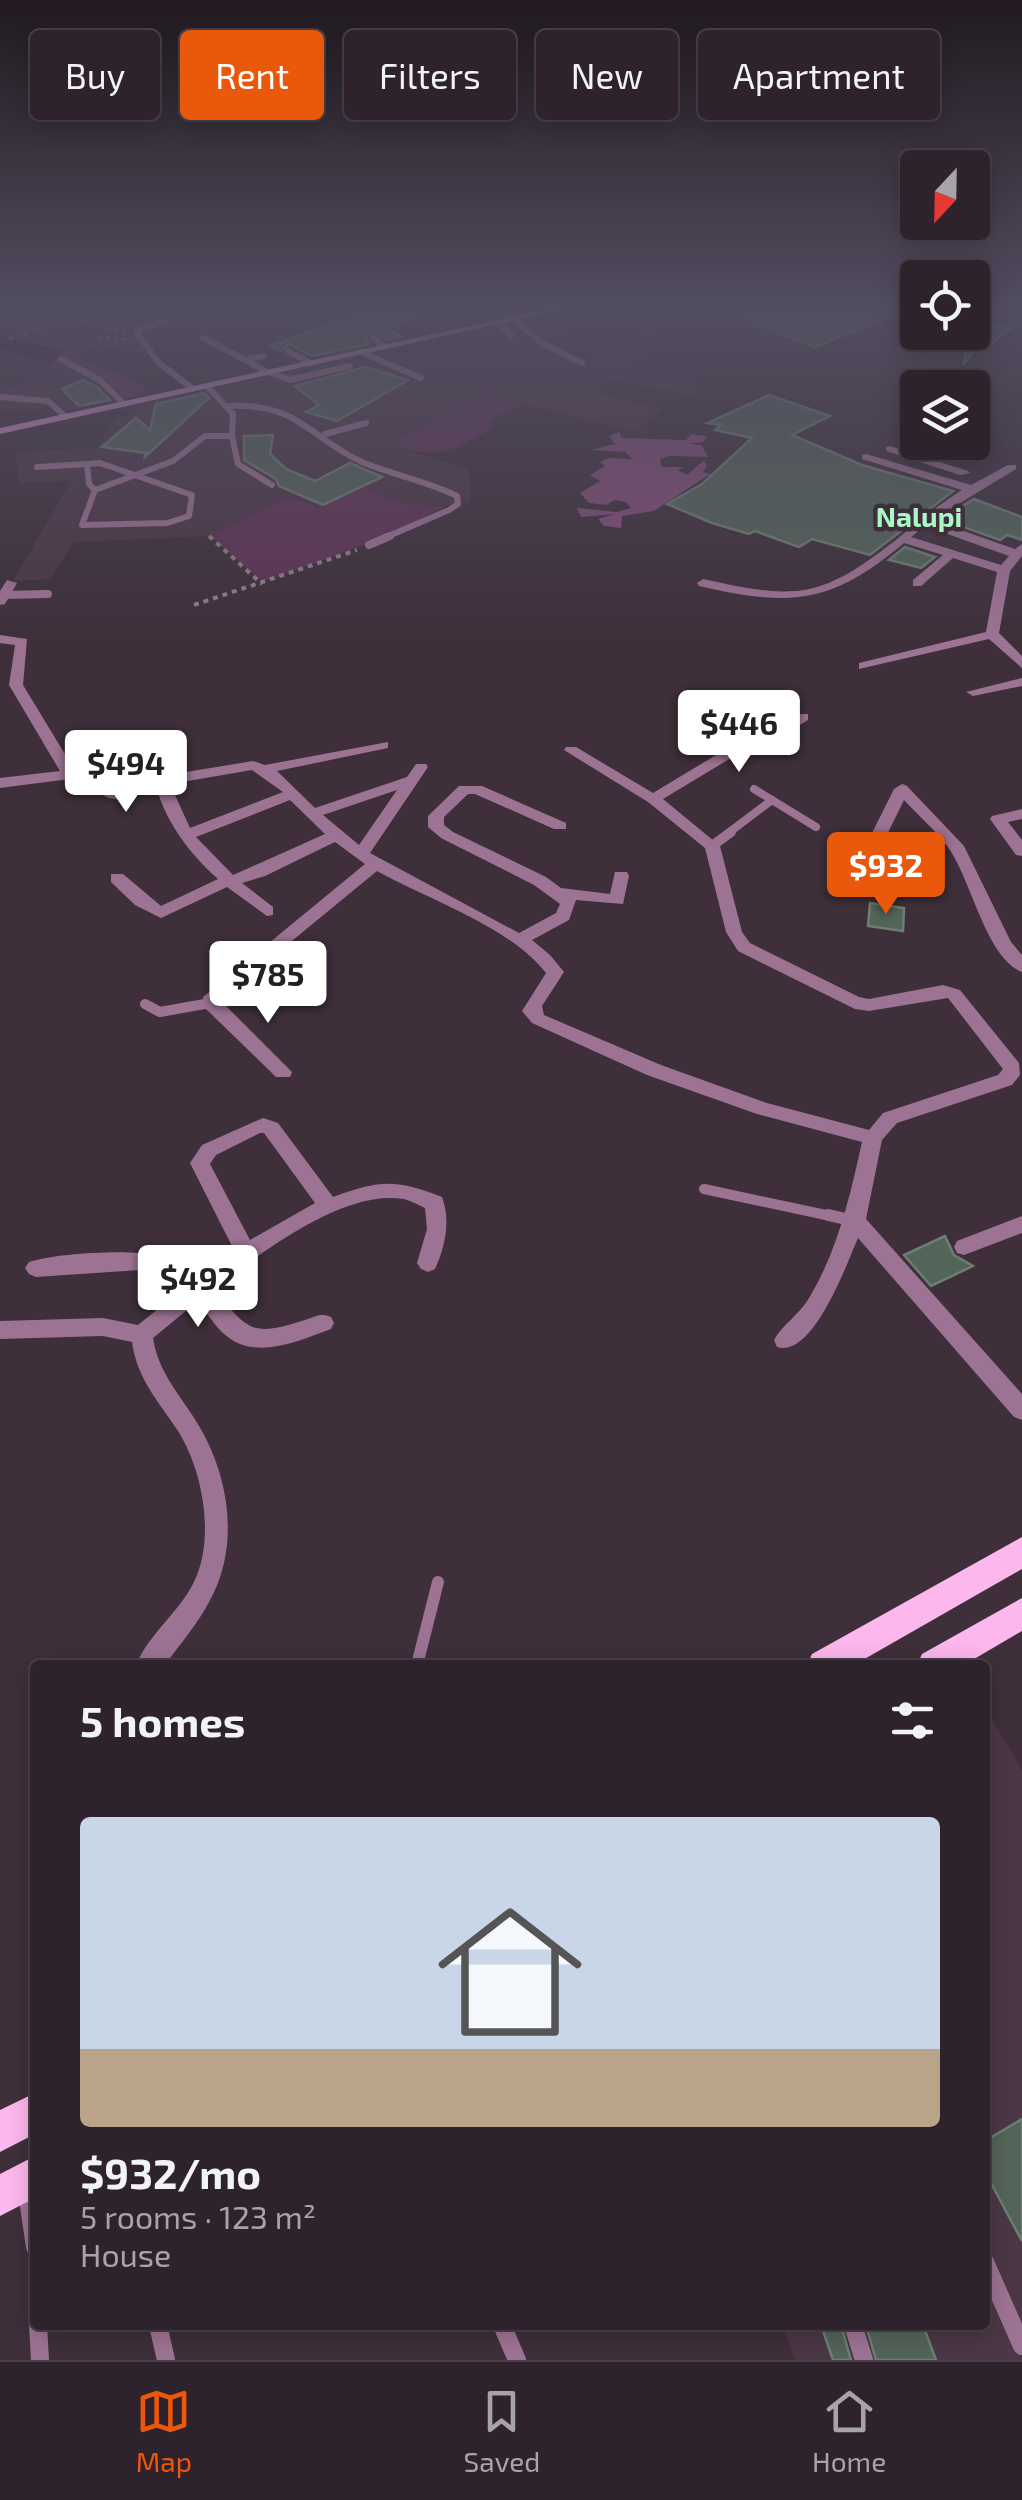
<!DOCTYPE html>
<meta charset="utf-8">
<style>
body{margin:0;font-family:"Exo 2",sans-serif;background:#3a2f38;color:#f1f3f6;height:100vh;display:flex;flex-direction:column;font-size:38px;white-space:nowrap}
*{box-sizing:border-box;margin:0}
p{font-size:32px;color:#a7a4a9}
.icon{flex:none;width:55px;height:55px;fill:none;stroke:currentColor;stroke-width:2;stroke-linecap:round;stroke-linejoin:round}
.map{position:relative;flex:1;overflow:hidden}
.panel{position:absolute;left:30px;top:1660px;width:960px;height:670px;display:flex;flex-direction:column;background:#2e232c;border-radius:10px;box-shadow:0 5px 25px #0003,0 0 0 2px #494048}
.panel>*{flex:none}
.guide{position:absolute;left:30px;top:30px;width:962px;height:90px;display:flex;gap:20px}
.needle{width:65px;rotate:202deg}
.tools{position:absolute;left:900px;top:150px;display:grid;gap:20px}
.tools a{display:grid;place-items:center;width:90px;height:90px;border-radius:10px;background:#2e232c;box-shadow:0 5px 25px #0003,0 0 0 2px #494048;font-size:50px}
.price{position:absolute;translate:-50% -85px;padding:0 22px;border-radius:10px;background:#fff;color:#222;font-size:32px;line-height:65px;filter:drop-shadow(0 2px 5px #0008)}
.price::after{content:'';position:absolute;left:50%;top:60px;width:30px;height:22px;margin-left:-15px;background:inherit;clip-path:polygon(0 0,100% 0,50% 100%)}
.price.active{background:#ea580c;color:#fff}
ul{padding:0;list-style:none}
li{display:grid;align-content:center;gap:20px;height:530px;padding:0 50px}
li span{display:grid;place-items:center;height:310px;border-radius:10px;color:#555}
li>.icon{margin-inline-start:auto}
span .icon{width:180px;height:180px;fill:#fffc;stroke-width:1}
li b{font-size:42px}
h2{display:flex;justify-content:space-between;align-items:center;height:120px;padding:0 50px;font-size:42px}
.tag{padding:0 35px;border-radius:10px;background:#2e232c;box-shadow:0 5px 25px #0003,0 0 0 2px #494048;font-size:35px;line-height:90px}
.tag.active{background:#ea580c;color:#fff}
.menu{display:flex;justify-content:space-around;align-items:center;height:140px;border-top:2px solid #494048;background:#2e232c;font-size:28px;color:#a7a4a9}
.menu a{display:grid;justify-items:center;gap:5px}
.menu .active{color:#ea580c}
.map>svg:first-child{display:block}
.built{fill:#4b3746}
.green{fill:#5f3355}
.forest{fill:#834d77}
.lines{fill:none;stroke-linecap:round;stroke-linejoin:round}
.river{fill:#3b0a33;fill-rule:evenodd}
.building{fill:#536459;stroke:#6d7e72;stroke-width:2.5}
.path-far1{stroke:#8d818a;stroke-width:2.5;stroke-dasharray:4 4;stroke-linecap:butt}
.path{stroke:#8d818a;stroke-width:4;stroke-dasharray:5 5;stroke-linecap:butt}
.lane-far4{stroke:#9d7393;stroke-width:6}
.lane-far3{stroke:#9d7393;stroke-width:8}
.lane-far2{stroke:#9d7393;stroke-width:10}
.lane-far1{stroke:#9d7393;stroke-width:12}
.lane{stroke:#9d7393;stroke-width:18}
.street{fill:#9d7393;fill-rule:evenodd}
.secondary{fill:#d896c9;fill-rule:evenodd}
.primary{fill:#fcb7ec;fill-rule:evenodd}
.labels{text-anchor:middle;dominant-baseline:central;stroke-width:9;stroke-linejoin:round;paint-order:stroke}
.far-neighbourhood-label{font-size:28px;font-weight:bold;fill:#acf7c6;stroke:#3e2f3a}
</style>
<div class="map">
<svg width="1022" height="2360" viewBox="0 0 1022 2360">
<rect width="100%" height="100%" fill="#3e2f3a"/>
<g class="built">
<path d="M 581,309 L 596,312 L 550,343 L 582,360 L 604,353 L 643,330 L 669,337 L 630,366 L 702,381 L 691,395 L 611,380 L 595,392 L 663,409 L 634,432 L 485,395 L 392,445 L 469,470 L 470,502 L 446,506 L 401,504 L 363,486 L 318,508 L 289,496 L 210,536 L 74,542 L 50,579 L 13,581 L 71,481 L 20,483 L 14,453 L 99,447 L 115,419 L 131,415 L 123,408 L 369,354 L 379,361 L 488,337 L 480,331 Z"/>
<path d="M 58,360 L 98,381 L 121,400 L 67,411 L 58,404 L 27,411 L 0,410 L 0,385 L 17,387 Z"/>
<path d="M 985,1708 L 1022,1770 L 1022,2360 L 795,2360 L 783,2325 L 985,2325 Z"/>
</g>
<g class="green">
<path d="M 143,336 L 169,344 L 146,354 L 98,345 L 70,356 L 138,382 L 150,393 L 121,400 L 79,370 L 18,350 C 40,339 74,341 97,344 C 107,345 130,336 143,336 Z"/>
<path d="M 485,395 L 524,405 L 489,420 L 493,428 C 449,452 439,461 390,444 Z"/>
<path d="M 363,486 L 401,504 L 446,506 L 383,538 L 263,582 L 210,536 L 289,496 L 318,508 Z"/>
</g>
<path class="forest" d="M 619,432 L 622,438 L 686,440 L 691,434 L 707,436 L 704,442 L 689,443 L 702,446 L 708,457 L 669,456 L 660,459 L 662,467 L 683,467 L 678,470 L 687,475 L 704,460 L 707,466 L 703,472 L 710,474 L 654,511 L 622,516 L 621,528 L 604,526 L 598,519 L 615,514 L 581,517 L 577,508 L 617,512 L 631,508 L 626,502 L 614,500 L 607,505 L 589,503 L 580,493 L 600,481 L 590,475 L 605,466 L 600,462 L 608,458 L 633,459 L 625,452 L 590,450 L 615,444 L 609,436 Z"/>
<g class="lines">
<path class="river" d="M 0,335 L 59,350 L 62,355 L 51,362 L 0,349 Z"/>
</g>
<g class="building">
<path d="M 372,309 L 430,309 L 389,329 L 402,337 L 387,340 L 371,331 L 366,336 L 369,344 L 312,356 L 289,344 L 281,351 L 270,346 Z"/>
<path d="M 752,309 L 908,309 L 908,310 L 815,347 L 753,323 L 762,317 Z"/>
<path d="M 973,320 L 1011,328 L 989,346 L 980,344 L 963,365 Z"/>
<path d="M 365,367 L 408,380 L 337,421 L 306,412 L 319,405 L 295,386 Z"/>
<path d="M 84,380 L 97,387 L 110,400 L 79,406 L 62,389 Z"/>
<path d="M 204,393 L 209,398 L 145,457 L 146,453 L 102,447 L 136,418 L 150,430 L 156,404 Z"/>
<path d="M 769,395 L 830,416 L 792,435 L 862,465 L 953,491 L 870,555 L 812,539 L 799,547 L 755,531 L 749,534 L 712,523 L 667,504 L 702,484 L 752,438 L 715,430 L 721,425 L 707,423 Z"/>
<path d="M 273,435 L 270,454 L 286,469 L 315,481 L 350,463 L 382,477 L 323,505 L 279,486 L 276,479 L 244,460 L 244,436 Z"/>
<path d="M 974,499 L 1022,517 L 1022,540 L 1007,535 L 1000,540 L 941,519 Z"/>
<path d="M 905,547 L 935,557 L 921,568 L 889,560 Z"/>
<path d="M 870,903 L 904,908 L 903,931 L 868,926 Z"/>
<path d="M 945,1236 L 954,1255 L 973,1266 L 931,1286 L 904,1255 Z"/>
<path d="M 1022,2119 L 1022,2241 L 985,2172 L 985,2141 Z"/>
<path d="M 821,2325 L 841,2325 L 851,2360 L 833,2360 Z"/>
<path d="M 866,2325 L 923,2325 L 936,2360 L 876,2360 Z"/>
</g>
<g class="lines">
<g class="path-far1">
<path d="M 46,309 L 125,333"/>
<path d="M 182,321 L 211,312 L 203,309"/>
<path d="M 97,337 L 126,339"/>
<path d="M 9,339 L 72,318"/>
</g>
<g class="path">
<path d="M 209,536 L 262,584"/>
<path d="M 194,605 L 357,550"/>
</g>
<g class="lane-far4">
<path d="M 972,313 L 1000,316"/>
<path d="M 167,320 L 136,331 L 158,362 L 193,389"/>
<path d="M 514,320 L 542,343 L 582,363"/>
<path d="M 498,323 L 511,335"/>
<path d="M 373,338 L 385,347"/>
<path d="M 288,351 L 310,363"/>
<path d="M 361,352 L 421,378"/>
<path d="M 61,359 L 101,381 L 124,404"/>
<path d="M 247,359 L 264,356"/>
<path d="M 269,372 L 290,380 L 350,366"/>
<path d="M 207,386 L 233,414 L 232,436 L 238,464 L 272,485"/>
<path d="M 0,397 L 48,401 L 66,417"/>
<path d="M 230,406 C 300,403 309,438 362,462 C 393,475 427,481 457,496 L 458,504 L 449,510 L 384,538"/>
<path d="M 325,434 L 366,423"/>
<path d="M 920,457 L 932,450"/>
<path d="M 100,463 L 192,495 L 189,516 L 167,523 L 82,525 L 95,490 L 89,484 L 87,464 Z"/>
<path d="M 37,467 L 87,464"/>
<path d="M 95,490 L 173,461 L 205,436 L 232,436"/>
</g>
<g class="lane-far3">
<path d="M 369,545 L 390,536"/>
<path d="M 3,595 L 48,594"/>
<path d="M 754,789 L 816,827"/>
<path d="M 727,834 L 772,800"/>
</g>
<g class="lane-far2">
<path d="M 712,846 L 731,832"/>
<path d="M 145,1004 L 160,1012 L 210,1003"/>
<path d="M 704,1189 L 840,1218"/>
</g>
<g class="lane-far1">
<path d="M 828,1215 L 855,1221"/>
<path d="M 417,1665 L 438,1582"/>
</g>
<g class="lane">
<path d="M 26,2186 L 35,2247"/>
<path d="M 985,2262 L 1022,2346"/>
<path d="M 38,2325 L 40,2360"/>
<path d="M 158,2325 L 166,2360"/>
<path d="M 502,2325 L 517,2360"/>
<path d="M 853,2325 L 864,2360"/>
</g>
<g class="street">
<path d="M 734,309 L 746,309 L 758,318 L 750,320 Z"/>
<path d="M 199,335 L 205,335 L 274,372 L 265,374 L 199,339 Z"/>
<path d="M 890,446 L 968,471 L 970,473 L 960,475 L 886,451 L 886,447 Z"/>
<path d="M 866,454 L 971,485 L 1008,465 L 1016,465 L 1016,469 L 932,520 L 1015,549 L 1022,544 L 1022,556 L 1010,571 L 999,633 L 1022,656 L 1022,668 L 989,639 L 859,669 L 859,663 L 986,632 L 997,572 L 953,558 L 921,586 L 913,586 L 913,580 L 943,555 L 904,543 C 830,605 791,607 699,586 L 697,583 L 703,579 C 736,586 771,595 804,590 C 859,582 914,519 962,490 L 862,459 L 862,455 ZM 925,526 L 1009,556 L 1001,565 L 911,537 Z"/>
<path d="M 7,580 L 17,583 L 5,604 L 0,605 L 0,591 Z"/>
<path d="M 0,635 L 27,639 L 23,685 L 74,769 L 94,769 L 110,790 L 162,776 L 253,761 L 265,765 L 388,742 L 388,748 L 277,771 L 315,808 L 407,777 L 416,764 L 426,764 L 428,767 L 370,853 L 519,933 L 556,913 L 560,904 L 534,885 L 441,838 L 428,827 L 428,816 L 459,786 L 482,786 L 566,823 L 566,829 L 554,829 L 475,794 L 468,794 L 444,817 L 444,825 L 453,832 L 546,877 L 561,888 L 610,894 L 615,872 L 627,872 L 629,876 L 623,904 L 576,900 L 569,920 L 532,940 L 550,955 L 564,972 L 542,1006 L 544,1015 L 661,1065 L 767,1103 L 869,1130 L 883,1113 L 998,1075 L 1003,1069 L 948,998 L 869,1011 L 855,1009 L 738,951 L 726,932 L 705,848 L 648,802 L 564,750 L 566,747 L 576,747 L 653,793 L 721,752 L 757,739 L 798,714 L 808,714 L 808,720 L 767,745 L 731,758 L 663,799 L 720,846 L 742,932 L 750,943 L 859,997 L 869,999 L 943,985 L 960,990 L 1019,1063 L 1020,1075 L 1012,1085 L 897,1123 L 882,1140 L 866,1219 L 1022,1394 L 1022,1420 L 1014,1417 L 858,1238 C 847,1263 813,1359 777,1347 L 774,1340 C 782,1325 800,1314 809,1298 C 838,1250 850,1196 862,1142 L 757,1114 L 647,1075 L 532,1023 L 522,1011 L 546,973 C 509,926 429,900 377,871 L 220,1000 L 292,1072 L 290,1077 L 276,1077 L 204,1007 L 203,997 L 365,864 L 335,842 L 265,876 L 242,883 L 273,907 L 273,915 L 267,916 L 227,887 L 161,918 L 135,905 L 111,882 L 111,874 L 123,874 L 161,906 L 218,879 C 190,854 167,824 156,787 C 120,798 111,811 85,777 L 0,788 L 0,778 L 60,771 L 9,685 L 15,645 L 0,643 ZM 252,770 L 283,792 L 190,828 L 170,784 ZM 397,790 L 359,845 L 323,815 ZM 290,800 L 325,834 L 233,875 L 196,837 Z"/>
<path d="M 1022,678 L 1022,686 L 973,696 L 966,692 Z"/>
<path d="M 902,784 L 907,786 L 964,846 L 1011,942 L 1022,955 L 1022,972 C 985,957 971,877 947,846 C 935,830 918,815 904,800 L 875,859 L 869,860 L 861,855 L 894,789 Z"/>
<path d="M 1022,809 L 1022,819 L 1008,822 L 1022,840 L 1022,856 L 1016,855 L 990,819 L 992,816 Z"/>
<path d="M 263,1118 L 278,1123 L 333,1197 C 381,1180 394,1179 442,1197 C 451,1221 445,1247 435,1269 L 428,1272 L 421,1269 L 417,1263 L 427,1229 L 425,1208 C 418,1205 410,1200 403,1199 C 342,1189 259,1255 213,1289 C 250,1331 250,1338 308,1319 C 317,1316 321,1313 331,1317 L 334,1323 L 331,1329 C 298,1341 253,1362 223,1333 C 213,1324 206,1311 198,1301 L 153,1338 C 159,1375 181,1395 199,1426 C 230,1478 240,1548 209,1602 C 197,1625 180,1644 165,1665 L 136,1665 C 150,1631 184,1609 197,1575 C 214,1532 202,1469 178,1431 C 159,1402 137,1379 132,1342 L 103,1336 L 0,1339 L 0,1321 L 103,1318 L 138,1325 L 184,1288 L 161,1274 L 140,1270 L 36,1277 L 29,1274 L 25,1268 L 29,1262 C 56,1253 128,1249 156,1255 C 172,1258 185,1267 199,1275 L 234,1250 L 190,1163 L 202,1145 ZM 260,1133 L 264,1133 L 315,1203 L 250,1240 L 210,1164 L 216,1155 Z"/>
<path d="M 1022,1216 L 1022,1233 L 964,1255 L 957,1253 L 954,1247 L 957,1241 Z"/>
</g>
<path class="secondary" d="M 548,309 L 567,309 L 0,434 L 0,428 Z"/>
<g class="primary">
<path d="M 1022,1537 L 1022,1569 L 854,1665 L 807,1665 L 812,1654 Z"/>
<path d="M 1022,1598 L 1022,1631 L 964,1665 L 917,1665 L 922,1654 Z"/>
<path d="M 35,2093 L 35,2134 L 0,2152 L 0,2110 Z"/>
<path d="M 35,2156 L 35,2198 L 0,2216 L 0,2174 Z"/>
</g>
</g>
<linearGradient id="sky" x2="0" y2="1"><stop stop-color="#221a20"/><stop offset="0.48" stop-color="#524d60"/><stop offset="1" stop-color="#524d60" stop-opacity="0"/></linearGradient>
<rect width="1022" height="640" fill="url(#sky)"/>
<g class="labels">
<g class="far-neighbourhood-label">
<text x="919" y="516">Nalupi</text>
</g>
</g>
</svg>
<div class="tools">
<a><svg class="needle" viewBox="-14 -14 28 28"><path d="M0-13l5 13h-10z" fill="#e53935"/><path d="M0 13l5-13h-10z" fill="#a7a4a9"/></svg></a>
<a><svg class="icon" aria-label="locate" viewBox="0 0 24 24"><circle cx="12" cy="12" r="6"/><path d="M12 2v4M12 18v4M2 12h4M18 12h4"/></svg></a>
<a><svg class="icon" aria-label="layers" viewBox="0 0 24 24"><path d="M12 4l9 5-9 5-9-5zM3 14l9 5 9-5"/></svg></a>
</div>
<b class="price" style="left:739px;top:775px">$446</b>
<b class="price" style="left:126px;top:815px">$494</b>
<b class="price active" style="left:886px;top:917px">$932</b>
<b class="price" style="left:268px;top:1026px">$785</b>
<b class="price" style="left:198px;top:1330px">$492</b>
<div class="guide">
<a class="tag">Buy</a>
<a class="tag active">Rent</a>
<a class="tag">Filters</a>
<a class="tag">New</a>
<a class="tag">Apartment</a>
</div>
<section class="panel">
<h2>5 homes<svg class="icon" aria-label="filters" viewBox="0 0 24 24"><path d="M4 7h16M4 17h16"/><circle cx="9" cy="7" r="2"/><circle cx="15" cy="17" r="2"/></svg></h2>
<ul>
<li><span style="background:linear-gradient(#c9d6e8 75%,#b9a48a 0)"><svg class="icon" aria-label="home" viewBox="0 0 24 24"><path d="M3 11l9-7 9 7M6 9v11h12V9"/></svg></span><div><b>$932/mo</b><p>5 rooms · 123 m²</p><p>House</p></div></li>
</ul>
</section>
</div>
<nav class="menu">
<a class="active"><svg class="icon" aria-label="map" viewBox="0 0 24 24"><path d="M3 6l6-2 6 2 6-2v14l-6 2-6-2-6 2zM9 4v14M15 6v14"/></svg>Map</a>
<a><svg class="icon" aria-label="saved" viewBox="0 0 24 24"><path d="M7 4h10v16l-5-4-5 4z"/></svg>Saved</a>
<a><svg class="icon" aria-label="home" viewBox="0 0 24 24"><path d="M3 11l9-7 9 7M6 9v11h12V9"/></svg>Home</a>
</nav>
